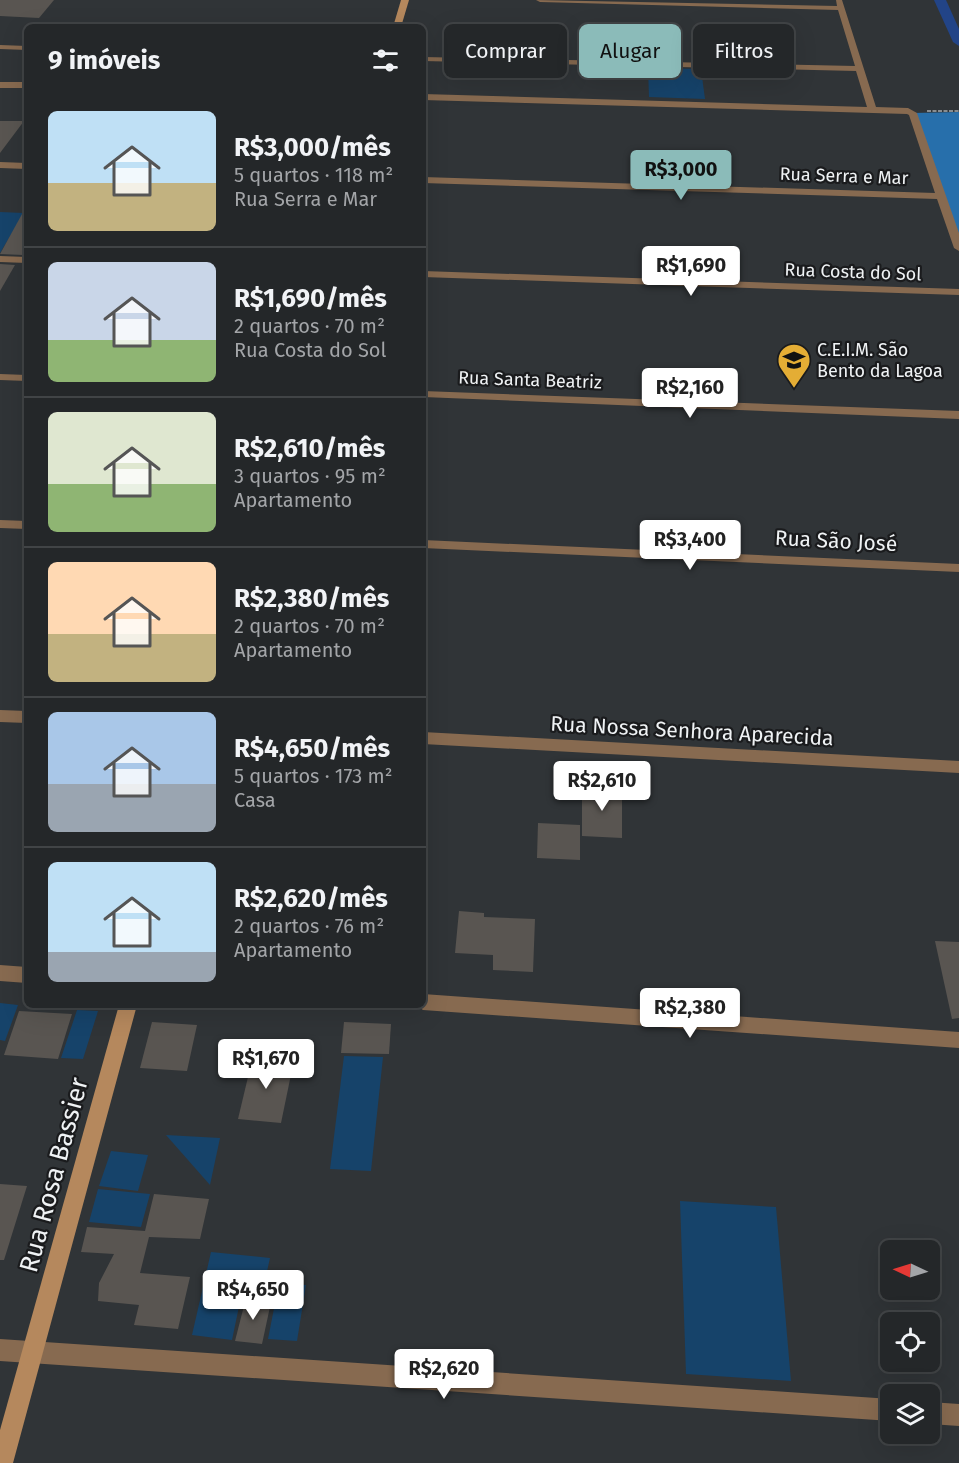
<!DOCTYPE html>
<html lang="pt">
<meta charset="utf-8">
<style>
body{margin:0;font-family:"Fira Sans",sans-serif;background:#2c2f31;color:#f1f3f6;height:100vh;display:flex;flex-direction:column;font-size:22px;white-space:nowrap}
*{box-sizing:border-box;margin:0}
p{font-size:20px;color:#a3a5a8}
.icon{flex:none;width:33px;height:33px;fill:none;stroke:currentColor;stroke-width:2;stroke-linecap:round;stroke-linejoin:round}
.map{position:relative;flex:1;overflow:hidden}
.side{position:absolute;left:24px;top:24px;width:402px;height:984px;display:flex;flex-direction:column;background:#242729;border-radius:9px;box-shadow:0 6px 24px #0002,0 0 0 2px #414446}
.side>*{flex:none}
.top-card{position:absolute;left:444px;top:24px;width:424px;height:54px;display:flex;gap:12px}
.needle{width:39px;rotate:274deg}
.fabs{position:absolute;left:880px;top:1240px;display:grid;gap:12px}
.fabs a{display:grid;place-items:center;width:60px;height:60px;border-radius:9px;background:#242729;box-shadow:0 6px 24px #0002,0 0 0 2px #414446;font-size:30px}
.price{position:absolute;translate:-50% -51px;padding:0 14px;border-radius:6px;background:#fff;color:#222;font-size:20px;line-height:39px;filter:drop-shadow(0 2px 3px #0008)}
.price::after{content:'';position:absolute;left:50%;top:36px;width:18px;height:14px;margin-left:-9px;background:inherit;clip-path:polygon(0 0,100% 0,50% 100%)}
.price.on{background:#8bbbb9;color:#111}
ul{padding:0;list-style:none}
li{display:flex;align-items:center;gap:18px;height:150px;padding:0 24px}
li+li{border-top:2px solid #414446}
li span{display:grid;place-items:center;flex:none;width:168px;height:120px;border-radius:9px;color:#555}
li>.icon{margin-inline-start:auto}
span .icon{width:72px;height:72px;fill:#fffc;stroke-width:1}
li b{font-size:26px}
h2{display:flex;justify-content:space-between;align-items:center;height:72px;padding:0 24px;font-size:26px}
.tag{padding:0 21px;border-radius:9px;background:#242729;box-shadow:0 6px 24px #0002,0 0 0 2px #414446;font-size:21px;line-height:54px}
.tag.on{background:#8bbbb9;color:#111}
.map>svg:first-child{display:block}
.green{fill:#16436a}
.forest{fill:#276fab}
.lines{fill:none;stroke-linecap:round;stroke-linejoin:round}
.canal{fill:#224487;fill-rule:evenodd}
.building{fill:#595551}
.path{stroke:#898d90;stroke-width:2;stroke-dasharray:4 1.5;stroke-linecap:butt}
.street{fill:#876a50;fill-rule:evenodd}
.secondary{fill:#b5885d;fill-rule:evenodd}
.labels{text-anchor:middle;dominant-baseline:central;stroke-width:4.5;stroke-linejoin:round;paint-order:stroke}
.far-street-label{font-size:18px;fill:#eff2f4;stroke:#1a1b1d}
.far-poi-label{font-size:18px;fill:#eff2f4;stroke:#1a1b1d;text-anchor:start}
.street-label{font-size:21px;fill:#eff2f4;stroke:#1a1b1d}
.near-street-label{font-size:26px;fill:#eff2f4;stroke:#1a1b1d}
</style>
<div class="map">
<svg width="959" height="1463" viewBox="0 0 959 1463">
<rect width="100%" height="100%" fill="#303437"/>
<g class="green">
<path d="M 735,36 L 787,38 L 793,65 L 740,64 Z"/>
<path d="M 648,68 L 701,69 L 705,99 L 649,97 Z"/>
<path d="M 0,212 L 24,213 L 0,253 Z"/>
<path d="M 0,1003 L 18,1005 L 5,1041 L 0,1040 Z"/>
<path d="M 77,1010 L 98,1011 L 83,1059 L 61,1058 Z"/>
<path d="M 344,1056 L 383,1057 L 371,1171 L 330,1169 Z"/>
<path d="M 166,1135 L 220,1138 L 210,1185 Z"/>
<path d="M 111,1151 L 148,1155 L 138,1191 L 99,1186 Z"/>
<path d="M 98,1189 L 150,1194 L 141,1227 L 89,1222 Z"/>
<path d="M 680,1201 L 776,1207 L 791,1381 L 686,1374 Z"/>
<path d="M 211,1252 L 270,1258 L 262,1294 L 242,1292 L 232,1340 L 192,1335 Z"/>
<path d="M 279,1283 L 306,1285 L 297,1341 L 268,1339 Z"/>
</g>
<path class="forest" d="M 959,112 L 959,243 L 913,113 Z"/>
<g class="lines">
<path class="canal" d="M 934,0 L 946,0 L 959,29 L 959,46 L 953,42 Z"/>
</g>
<g class="building">
<path d="M 0,0 L 54,0 L 39,18 L 0,16 Z"/>
<path d="M 0,121 L 24,121 L 0,153 Z"/>
<path d="M 27,205 L 27,247 L 23,255 L 0,254 Z"/>
<path d="M 0,264 L 15,265 L 0,291 Z"/>
<path d="M 582,785 L 622,787 L 622,838 L 582,836 Z"/>
<path d="M 538,823 L 580,825 L 580,860 L 537,858 Z"/>
<path d="M 459,911 L 484,913 L 484,917 L 535,919 L 533,972 L 493,970 L 493,955 L 455,953 Z"/>
<path d="M 935,941 L 959,942 L 959,1018 L 952,1019 Z"/>
<path d="M 19,1011 L 72,1014 L 58,1059 L 4,1055 Z"/>
<path d="M 152,1022 L 197,1025 L 187,1071 L 140,1068 Z"/>
<path d="M 344,1022 L 391,1024 L 389,1054 L 341,1053 Z"/>
<path d="M 253,1056 L 294,1060 L 281,1123 L 238,1119 Z"/>
<path d="M 0,1184 L 27,1186 L 4,1260 L 0,1260 Z"/>
<path d="M 154,1194 L 209,1199 L 200,1239 L 149,1237 L 140,1273 L 190,1277 L 178,1329 L 134,1325 L 139,1305 L 98,1301 L 99,1283 L 114,1254 L 81,1252 L 87,1227 L 145,1231 Z"/>
<path d="M 246,1298 L 271,1302 L 262,1344 L 235,1341 Z"/>
</g>
<g class="lines">
<path class="path" d="M 927,111 L 959,111"/>
<g class="street">
<path d="M 536,0 L 837,6 L 836,0 L 842,0 L 876,107 L 908,108 L 917,113 L 959,233 L 959,251 L 954,248 L 937,199 L 423,183 L 423,177 L 935,193 L 909,115 L 907,114 L 423,100 L 423,94 L 867,107 L 856,71 L 423,61 L 423,57 L 855,66 L 838,10 L 540,2 Z"/>
<path d="M 0,45 L 27,46 L 27,50 L 0,49 Z"/>
<rect x="0" y="82" width="27" height="6"/>
<path d="M 0,162 L 27,163 L 27,169 L 0,168 Z"/>
<path d="M 0,256 L 27,257 L 27,263 L 0,262 Z"/>
<path d="M 423,271 L 959,289 L 959,295 L 423,277 Z"/>
<path d="M 0,374 L 27,375 L 27,381 L 0,380 Z"/>
<path d="M 423,391 L 959,411 L 959,419 L 423,397 Z"/>
<path d="M 0,520 L 27,521 L 27,529 L 0,528 Z"/>
<path d="M 423,540 L 959,564 L 959,572 L 423,548 Z"/>
<path d="M 0,710 L 27,711 L 27,723 L 0,722 Z"/>
<path d="M 423,732 L 959,761 L 959,773 L 423,744 Z"/>
<path d="M 0,965 L 27,967 L 27,983 L 0,981 Z"/>
<path d="M 423,994 L 959,1032 L 959,1048 L 423,1010 L 416,1005 L 423,1005 Z"/>
<path d="M 0,1339 L 891,1399 L 891,1421 L 0,1361 Z"/>
<path d="M 930,1402 L 959,1404 L 959,1426 L 930,1424 Z"/>
</g>
<g class="secondary">
<path d="M 401,0 L 409,0 L 401,27 L 393,27 Z"/>
<path d="M 119,1005 L 137,1005 L 13,1463 L 0,1463 L 0,1430 Z"/>
</g>
</g>
<defs>
<g id="school-pin" transform="scale(1.725)"><path d="M0 17L-7.5 6A9.5 9.5 0 1 1 7.5 6Z" fill="#e4ad35" stroke="#1a1b1d"/><path d="M0-5L7-2L0 1L-7-2ZM-4 1L0 2.5L4 1V4Q0 6-4 4Z" fill="#111"/></g>
</defs>
<g fill-rule="evenodd">
<use href="#school-pin" x="794" y="360"/>
</g>
<g class="labels">
<g class="far-street-label">
<text transform="translate(844 176) rotate(2)">Rua Serra e Mar</text>
<text transform="translate(853 272) rotate(2)">Rua Costa do Sol</text>
<text transform="translate(530 380) rotate(2)">Rua Santa Beatriz</text>
</g>
<g class="far-poi-label">
<text x="817" y="350">C.E.I.M. São<tspan x="817" dy="21">Bento da Lagoa</tspan></text>
</g>
<g class="street-label">
<text transform="translate(836 541) rotate(3)">Rua São José</text>
<text transform="translate(692 731) rotate(3)">Rua Nossa Senhora Aparecida</text>
</g>
<g class="near-street-label">
<text transform="translate(54 1175) rotate(-75)">Rua Rosa Bassier</text>
</g>
</g>
</svg>
<div class="fabs">
<a><svg class="needle" viewBox="-14 -14 28 28"><path d="M0-13l5 13h-10z" fill="#e53935"/><path d="M0 13l5-13h-10z" fill="#a3a5a8"/></svg></a>
<a><svg class="icon" aria-label="locate" viewBox="0 0 24 24"><circle cx="12" cy="12" r="6"/><path d="M12 2v4M12 18v4M2 12h4M18 12h4"/></svg></a>
<a><svg class="icon" aria-label="layers" viewBox="0 0 24 24"><path d="M12 4l9 5-9 5-9-5zM3 14l9 5 9-5"/></svg></a>
</div>
<b class="price on" style="left:681px;top:201px">R$3,000</b>
<b class="price" style="left:691px;top:297px">R$1,690</b>
<b class="price" style="left:690px;top:419px">R$2,160</b>
<b class="price" style="left:690px;top:571px">R$3,400</b>
<b class="price" style="left:602px;top:812px">R$2,610</b>
<b class="price" style="left:690px;top:1039px">R$2,380</b>
<b class="price" style="left:266px;top:1090px">R$1,670</b>
<b class="price" style="left:253px;top:1321px">R$4,650</b>
<b class="price" style="left:444px;top:1400px">R$2,620</b>
<div class="top-card">
<a class="tag">Comprar</a>
<a class="tag on">Alugar</a>
<a class="tag">Filtros</a>
</div>
<section class="side">
<h2>9 imóveis<svg class="icon" aria-label="filters" viewBox="0 0 24 24"><path d="M4 7h16M4 17h16"/><circle cx="9" cy="7" r="2"/><circle cx="15" cy="17" r="2"/></svg></h2>
<ul>
<li><span style="background:linear-gradient(#bfe0f5 60%,#c2b280 0)"><svg class="icon" aria-label="home" viewBox="0 0 24 24"><path d="M3 11l9-7 9 7M6 9v11h12V9"/></svg></span><div><b>R$3,000/mês</b><p>5 quartos · 118 m²</p><p>Rua Serra e Mar</p></div></li>
<li><span style="background:linear-gradient(#c9d6e8 65%,#8fb573 0)"><svg class="icon" aria-label="home" viewBox="0 0 24 24"><path d="M3 11l9-7 9 7M6 9v11h12V9"/></svg></span><div><b>R$1,690/mês</b><p>2 quartos · 70 m²</p><p>Rua Costa do Sol</p></div></li>
<li><span style="background:linear-gradient(#dfe7d0 60%,#8fb573 0)"><svg class="icon" aria-label="home" viewBox="0 0 24 24"><path d="M3 11l9-7 9 7M6 9v11h12V9"/></svg></span><div><b>R$2,610/mês</b><p>3 quartos · 95 m²</p><p>Apartamento</p></div></li>
<li><span style="background:linear-gradient(#ffd9b3 60%,#c2b280 0)"><svg class="icon" aria-label="home" viewBox="0 0 24 24"><path d="M3 11l9-7 9 7M6 9v11h12V9"/></svg></span><div><b>R$2,380/mês</b><p>2 quartos · 70 m²</p><p>Apartamento</p></div></li>
<li><span style="background:linear-gradient(#a9c7e8 60%,#9aa5b1 0)"><svg class="icon" aria-label="home" viewBox="0 0 24 24"><path d="M3 11l9-7 9 7M6 9v11h12V9"/></svg></span><div><b>R$4,650/mês</b><p>5 quartos · 173 m²</p><p>Casa</p></div></li>
<li><span style="background:linear-gradient(#bfe0f5 75%,#9aa5b1 0)"><svg class="icon" aria-label="home" viewBox="0 0 24 24"><path d="M3 11l9-7 9 7M6 9v11h12V9"/></svg></span><div><b>R$2,620/mês</b><p>2 quartos · 76 m²</p><p>Apartamento</p></div></li>
</ul>
</section>
</div>
